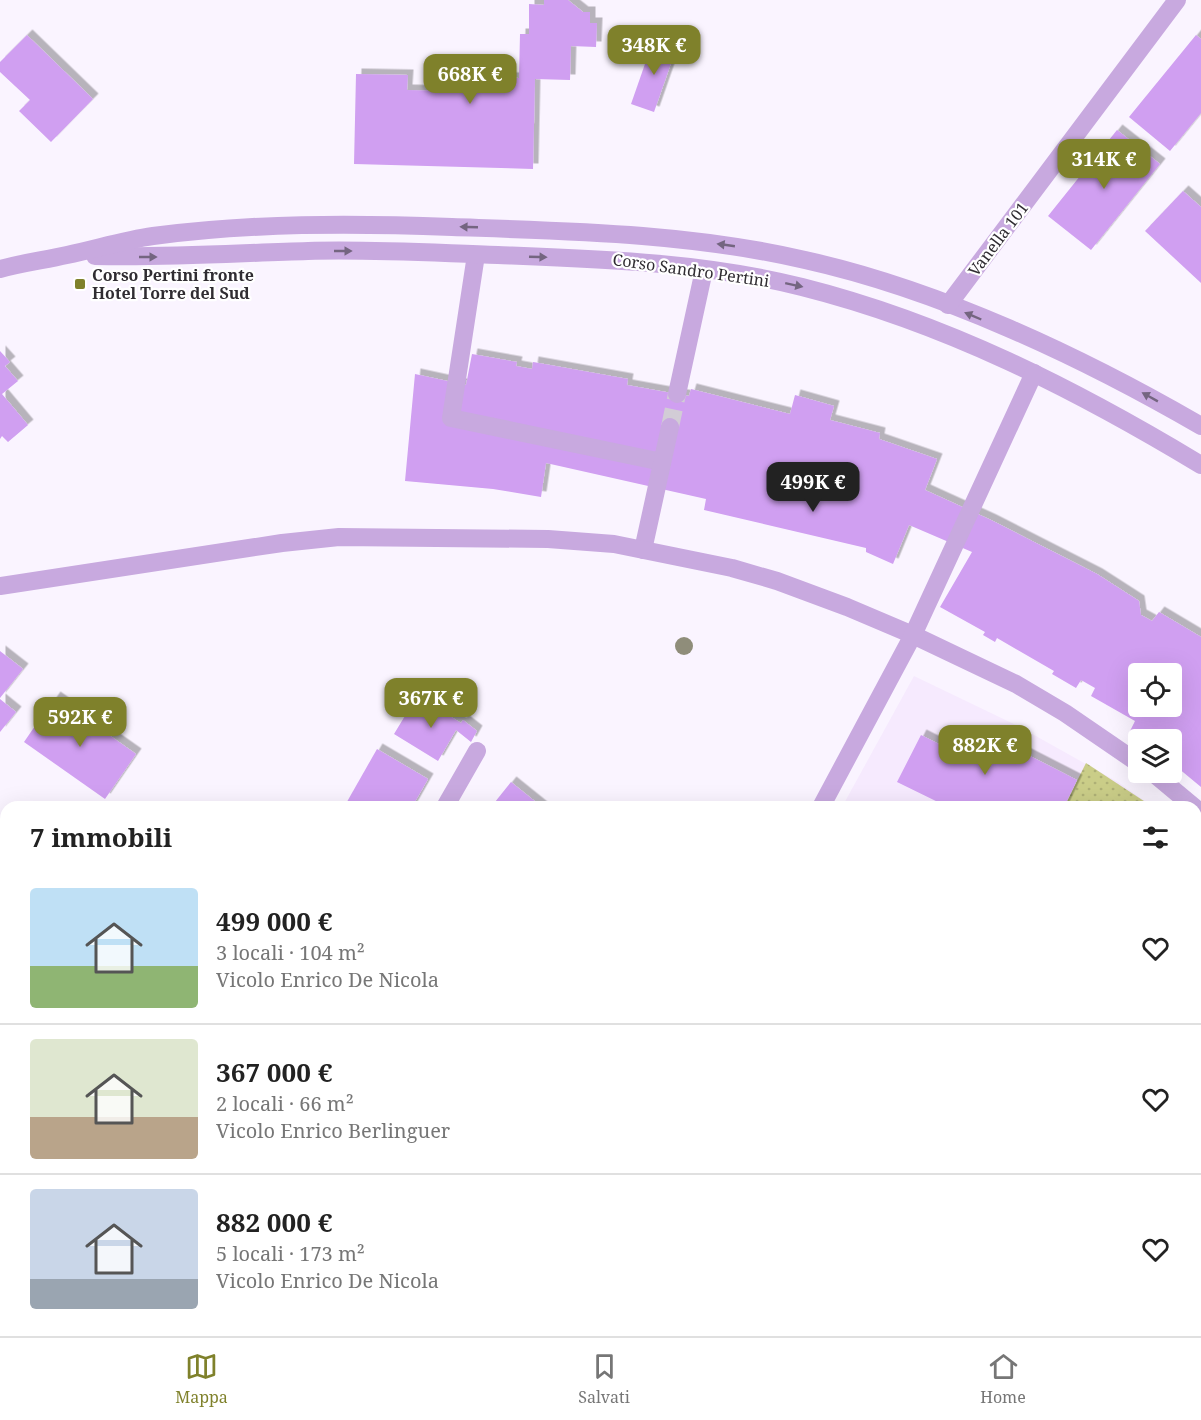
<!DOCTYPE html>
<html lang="it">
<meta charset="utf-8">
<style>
body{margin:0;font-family:"Noto Serif",serif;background:#f2f2f2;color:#222;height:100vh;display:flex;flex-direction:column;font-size:22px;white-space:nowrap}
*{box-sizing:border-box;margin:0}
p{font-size:20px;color:#767676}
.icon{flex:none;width:33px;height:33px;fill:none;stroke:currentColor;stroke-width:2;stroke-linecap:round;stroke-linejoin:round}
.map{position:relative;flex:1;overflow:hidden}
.panel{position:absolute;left:0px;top:801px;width:1202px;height:536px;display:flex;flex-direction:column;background:#fff;border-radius:18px 18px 0 0;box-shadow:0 6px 24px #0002}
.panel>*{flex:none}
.controls{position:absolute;left:1128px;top:663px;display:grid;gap:12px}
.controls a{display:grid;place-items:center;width:54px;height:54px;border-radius:6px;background:#fff;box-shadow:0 6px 24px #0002;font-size:30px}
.price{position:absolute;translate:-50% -51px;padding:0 14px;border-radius:12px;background:#7f812b;color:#fff;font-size:20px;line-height:39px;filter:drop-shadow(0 2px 3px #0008)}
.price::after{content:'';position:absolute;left:50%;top:36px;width:18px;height:14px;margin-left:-9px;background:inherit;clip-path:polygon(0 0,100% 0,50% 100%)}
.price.selected{background:#222;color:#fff}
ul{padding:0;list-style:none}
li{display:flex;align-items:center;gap:18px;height:150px;padding:0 30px}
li+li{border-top:2px solid #e0e0e0}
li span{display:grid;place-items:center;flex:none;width:168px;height:120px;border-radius:6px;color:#555}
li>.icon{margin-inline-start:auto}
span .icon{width:72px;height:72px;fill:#fffc;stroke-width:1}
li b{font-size:26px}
h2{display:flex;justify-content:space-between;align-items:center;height:72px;padding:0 30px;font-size:26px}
.tabs{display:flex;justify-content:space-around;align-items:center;height:84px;border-top:2px solid #e0e0e0;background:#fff;font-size:16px;color:#767676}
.tabs a{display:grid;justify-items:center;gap:3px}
.tabs .selected{color:#7f812b}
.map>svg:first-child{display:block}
.built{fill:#f6eafe}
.garden{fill:url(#garden-dots)}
.building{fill:#d09ff1;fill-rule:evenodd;filter:url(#shadow)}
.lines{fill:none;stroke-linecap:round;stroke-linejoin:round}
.minor-tunnel{stroke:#d2ccd6;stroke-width:18;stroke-dasharray:18 9;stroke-linecap:butt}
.service{stroke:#c8a9df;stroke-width:12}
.minor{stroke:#c8a9df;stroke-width:18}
.tertiary{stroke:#c8a9df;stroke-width:18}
.tree{fill:#8f8d7a}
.oneway{fill:#746580}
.poi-dot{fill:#7f812b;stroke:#fff;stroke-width:2}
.labels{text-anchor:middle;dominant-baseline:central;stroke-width:4.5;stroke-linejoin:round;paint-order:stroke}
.street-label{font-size:16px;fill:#302d32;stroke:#fff}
.poi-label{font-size:16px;font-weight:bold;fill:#302d32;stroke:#fff;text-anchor:start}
</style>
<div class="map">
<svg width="1201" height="1336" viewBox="0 0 1201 1336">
<defs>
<pattern id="garden-dots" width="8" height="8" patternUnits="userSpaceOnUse" patternTransform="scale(1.5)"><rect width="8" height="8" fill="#cacd88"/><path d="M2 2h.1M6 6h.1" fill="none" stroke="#aeb076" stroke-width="1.8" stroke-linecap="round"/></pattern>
<filter id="shadow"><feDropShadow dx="5.5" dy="-5.5" stdDeviation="0" flood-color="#0004"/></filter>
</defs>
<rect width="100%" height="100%" fill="#faf4ff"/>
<g class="built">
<path d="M 914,676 L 1018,726 L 1118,782 L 1153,807 L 842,807 Z"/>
<path d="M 1196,844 L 1201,850 L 1201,1230 L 1196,1230 Z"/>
</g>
<path class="garden" d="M 1086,763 L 1153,807 L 1064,807 Z"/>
<g class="building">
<path d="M 544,0 L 568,0 L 583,12 L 590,12 L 590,23 L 597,23 L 596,47 L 571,46 L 570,80 L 535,79 L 533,169 L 354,164 L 356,74 L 408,75 L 407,90 L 486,92 L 486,77 L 519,78 L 520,34 L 529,34 L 529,4 L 544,5 Z"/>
<path d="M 27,35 L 93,99 L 51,142 L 19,111 L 30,100 L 0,72 L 0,62 Z"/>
<path d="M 1196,35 L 1201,39 L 1201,113 L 1170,151 L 1129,117 Z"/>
<path d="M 653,41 L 676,49 L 654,112 L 631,104 Z"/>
<path d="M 1117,130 L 1160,164 L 1091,250 L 1048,216 Z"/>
<path d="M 1183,191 L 1201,207 L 1201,283 L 1145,231 Z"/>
<path d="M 0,351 L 10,362 L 5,366 L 18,381 L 2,394 L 28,425 L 8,442 L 2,436 L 0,439 Z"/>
<path d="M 472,354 L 517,362 L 516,366 L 532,369 L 533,362 L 628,379 L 627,385 L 677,394 L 689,396 L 691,389 L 790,414 L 795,395 L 834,406 L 830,420 L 880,433 L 879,439 L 937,459 L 925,490 L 991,520 L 1097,574 L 1139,601 L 1141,615 L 1152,621 L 1159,612 L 1201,637 L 1201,787 L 1172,763 L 1172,740 L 1139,740 L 1129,733 L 1135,721 L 1091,696 L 1095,688 L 1081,680 L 1076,688 L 1052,674 L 1054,671 L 997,638 L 995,642 L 983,635 L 985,632 L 940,607 L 972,552 L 909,525 L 893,564 L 866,552 L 866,548 L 704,510 L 706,499 L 546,463 L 541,497 L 493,489 L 405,481 L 415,374 L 466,385 ZM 1138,674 L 1172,674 L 1172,706 L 1138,706 Z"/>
<path d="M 0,651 L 23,669 L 0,698 Z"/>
<path d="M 417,696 L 461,723 L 463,720 L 477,731 L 471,742 L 456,730 L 438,761 L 394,734 Z"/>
<path d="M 55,697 L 136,754 L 105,799 L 24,742 Z"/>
<path d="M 0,699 L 16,712 L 0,732 Z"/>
<path d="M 981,731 L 1077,780 L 1064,807 L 943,807 L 944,805 L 897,782 L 921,735 L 967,758 Z"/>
<path d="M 377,749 L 428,779 L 412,807 L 344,807 Z"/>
<path d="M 511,782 L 542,807 L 491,807 Z"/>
<path d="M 0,850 L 6,855 L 6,955 L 0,950 Z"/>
<path d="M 1201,1026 L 1201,1100 L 1196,1104 L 1196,1030 Z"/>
<path d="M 0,1042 L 6,1047 L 6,1128 L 0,1134 Z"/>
<path d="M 0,1245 L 6,1252 L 6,1330 L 79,1330 L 84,1336 L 0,1336 Z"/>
<path d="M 165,1330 L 193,1330 L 187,1336 L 172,1336 Z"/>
<path d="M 238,1330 L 281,1330 L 275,1336 L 241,1336 Z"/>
<path d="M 332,1330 L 360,1330 L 362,1333 L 358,1336 L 326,1336 Z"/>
<path d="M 387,1330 L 518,1330 L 523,1336 L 392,1336 Z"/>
<path d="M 536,1330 L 561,1330 L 558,1333 L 560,1336 L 529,1336 Z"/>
</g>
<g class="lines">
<path class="minor-tunnel" d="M 670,427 L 677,394"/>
<path class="service" d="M 925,1336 L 931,1333 L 946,1336"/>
<g class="minor">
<path d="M 476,255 L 451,418 L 662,462"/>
<path d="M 95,256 C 166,258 237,253 308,251 C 371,249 435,253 498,255 C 600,259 703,262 802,287 C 945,323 1075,389 1201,465"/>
<path d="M 0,269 C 22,263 45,260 67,255 C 96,249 124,240 153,236 C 252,223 351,223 452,227 C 570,231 689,233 805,260 C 940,290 1082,357 1201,426"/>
<path d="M 948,305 L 1177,0"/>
<path d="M 677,394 L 704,270"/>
<path d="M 643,550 L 670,427"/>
<path d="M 0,586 L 282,543 L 339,537 L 548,539 L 614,544 L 732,568 L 777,581 L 847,607 L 913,635 L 1016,684 L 1065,713 L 1138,763"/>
<path d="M 1152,772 L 1194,807"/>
<path d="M 445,807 L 477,751"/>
<path d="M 821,807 L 913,635 L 1034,373"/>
<path d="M 0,1180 L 6,1174"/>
<path d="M 785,1330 L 790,1336"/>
<path d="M 201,1336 L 207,1330"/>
<path d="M 305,1336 L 311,1330"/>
<path d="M 847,1336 L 856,1330"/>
</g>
<g class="tertiary">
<path d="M 0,1207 L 6,1214"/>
<path d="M 110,1330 L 114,1336"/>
</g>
</g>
<circle class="tree" cx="684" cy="646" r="9"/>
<defs><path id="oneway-solid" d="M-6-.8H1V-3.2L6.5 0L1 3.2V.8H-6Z" transform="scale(1.5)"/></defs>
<g class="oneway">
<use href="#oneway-solid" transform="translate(469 227) rotate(-178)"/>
<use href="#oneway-solid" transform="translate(726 245) rotate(-172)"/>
<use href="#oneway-solid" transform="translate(343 251)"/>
<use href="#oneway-solid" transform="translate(148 257)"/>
<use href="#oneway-solid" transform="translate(538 257) rotate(2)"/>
<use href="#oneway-solid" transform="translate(794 285) rotate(12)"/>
<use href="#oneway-solid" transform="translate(973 316) rotate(-157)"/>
<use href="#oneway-solid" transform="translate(1150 397) rotate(-151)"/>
</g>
<rect class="poi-dot" x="74" y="278" width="12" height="12" rx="3"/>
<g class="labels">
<g class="street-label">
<text transform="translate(998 239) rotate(-53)">Vanella 101</text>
<text transform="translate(691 270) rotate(8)">Corso Sandro Pertini</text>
</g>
<g class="poi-label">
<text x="92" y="275">Corso Pertini fronte<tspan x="92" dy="18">Hotel Torre del Sud</tspan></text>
</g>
</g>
</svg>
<div class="controls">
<a><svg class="icon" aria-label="locate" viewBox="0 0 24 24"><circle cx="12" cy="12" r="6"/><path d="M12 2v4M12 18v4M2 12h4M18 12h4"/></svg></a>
<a><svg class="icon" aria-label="layers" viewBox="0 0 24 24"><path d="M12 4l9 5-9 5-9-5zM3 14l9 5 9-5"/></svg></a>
</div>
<b class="price" style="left:654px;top:76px">348K €</b>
<b class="price" style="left:470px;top:105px">668K €</b>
<b class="price" style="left:1104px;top:190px">314K €</b>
<b class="price selected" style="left:813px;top:513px">499K €</b>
<b class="price" style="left:431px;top:729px">367K €</b>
<b class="price" style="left:80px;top:748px">592K €</b>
<b class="price" style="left:985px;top:776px">882K €</b>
<section class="panel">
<h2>7 immobili<svg class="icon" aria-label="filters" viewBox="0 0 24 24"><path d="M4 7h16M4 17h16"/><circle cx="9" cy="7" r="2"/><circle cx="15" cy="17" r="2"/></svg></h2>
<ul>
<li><span style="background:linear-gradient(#bfe0f5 65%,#8fb573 0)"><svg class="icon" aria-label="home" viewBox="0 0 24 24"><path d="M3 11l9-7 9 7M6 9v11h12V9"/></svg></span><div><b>499 000 €</b><p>3 locali · 104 m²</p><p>Vicolo Enrico De Nicola</p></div><svg class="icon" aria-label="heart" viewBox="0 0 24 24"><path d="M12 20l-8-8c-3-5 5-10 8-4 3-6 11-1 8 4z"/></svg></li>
<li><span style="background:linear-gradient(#dfe7d0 65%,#b9a48a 0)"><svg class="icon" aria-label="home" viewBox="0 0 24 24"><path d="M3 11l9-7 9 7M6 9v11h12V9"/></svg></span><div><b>367 000 €</b><p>2 locali · 66 m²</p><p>Vicolo Enrico Berlinguer</p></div><svg class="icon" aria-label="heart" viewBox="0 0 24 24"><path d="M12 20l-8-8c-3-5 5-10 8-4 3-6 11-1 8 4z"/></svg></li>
<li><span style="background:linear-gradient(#c9d6e8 75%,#9aa5b1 0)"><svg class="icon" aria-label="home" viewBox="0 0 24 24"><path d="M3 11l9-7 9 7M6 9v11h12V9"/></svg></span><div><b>882 000 €</b><p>5 locali · 173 m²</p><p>Vicolo Enrico De Nicola</p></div><svg class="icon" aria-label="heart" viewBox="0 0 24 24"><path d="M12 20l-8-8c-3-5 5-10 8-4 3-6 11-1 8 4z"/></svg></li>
</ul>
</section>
</div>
<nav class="tabs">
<a class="selected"><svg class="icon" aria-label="map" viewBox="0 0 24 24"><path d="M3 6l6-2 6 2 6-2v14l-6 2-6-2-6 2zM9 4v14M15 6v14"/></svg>Mappa</a>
<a><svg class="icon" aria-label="saved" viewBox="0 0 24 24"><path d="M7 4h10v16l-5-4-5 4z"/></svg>Salvati</a>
<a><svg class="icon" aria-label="home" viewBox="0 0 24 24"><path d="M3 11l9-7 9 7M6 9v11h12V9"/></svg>Home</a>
</nav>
